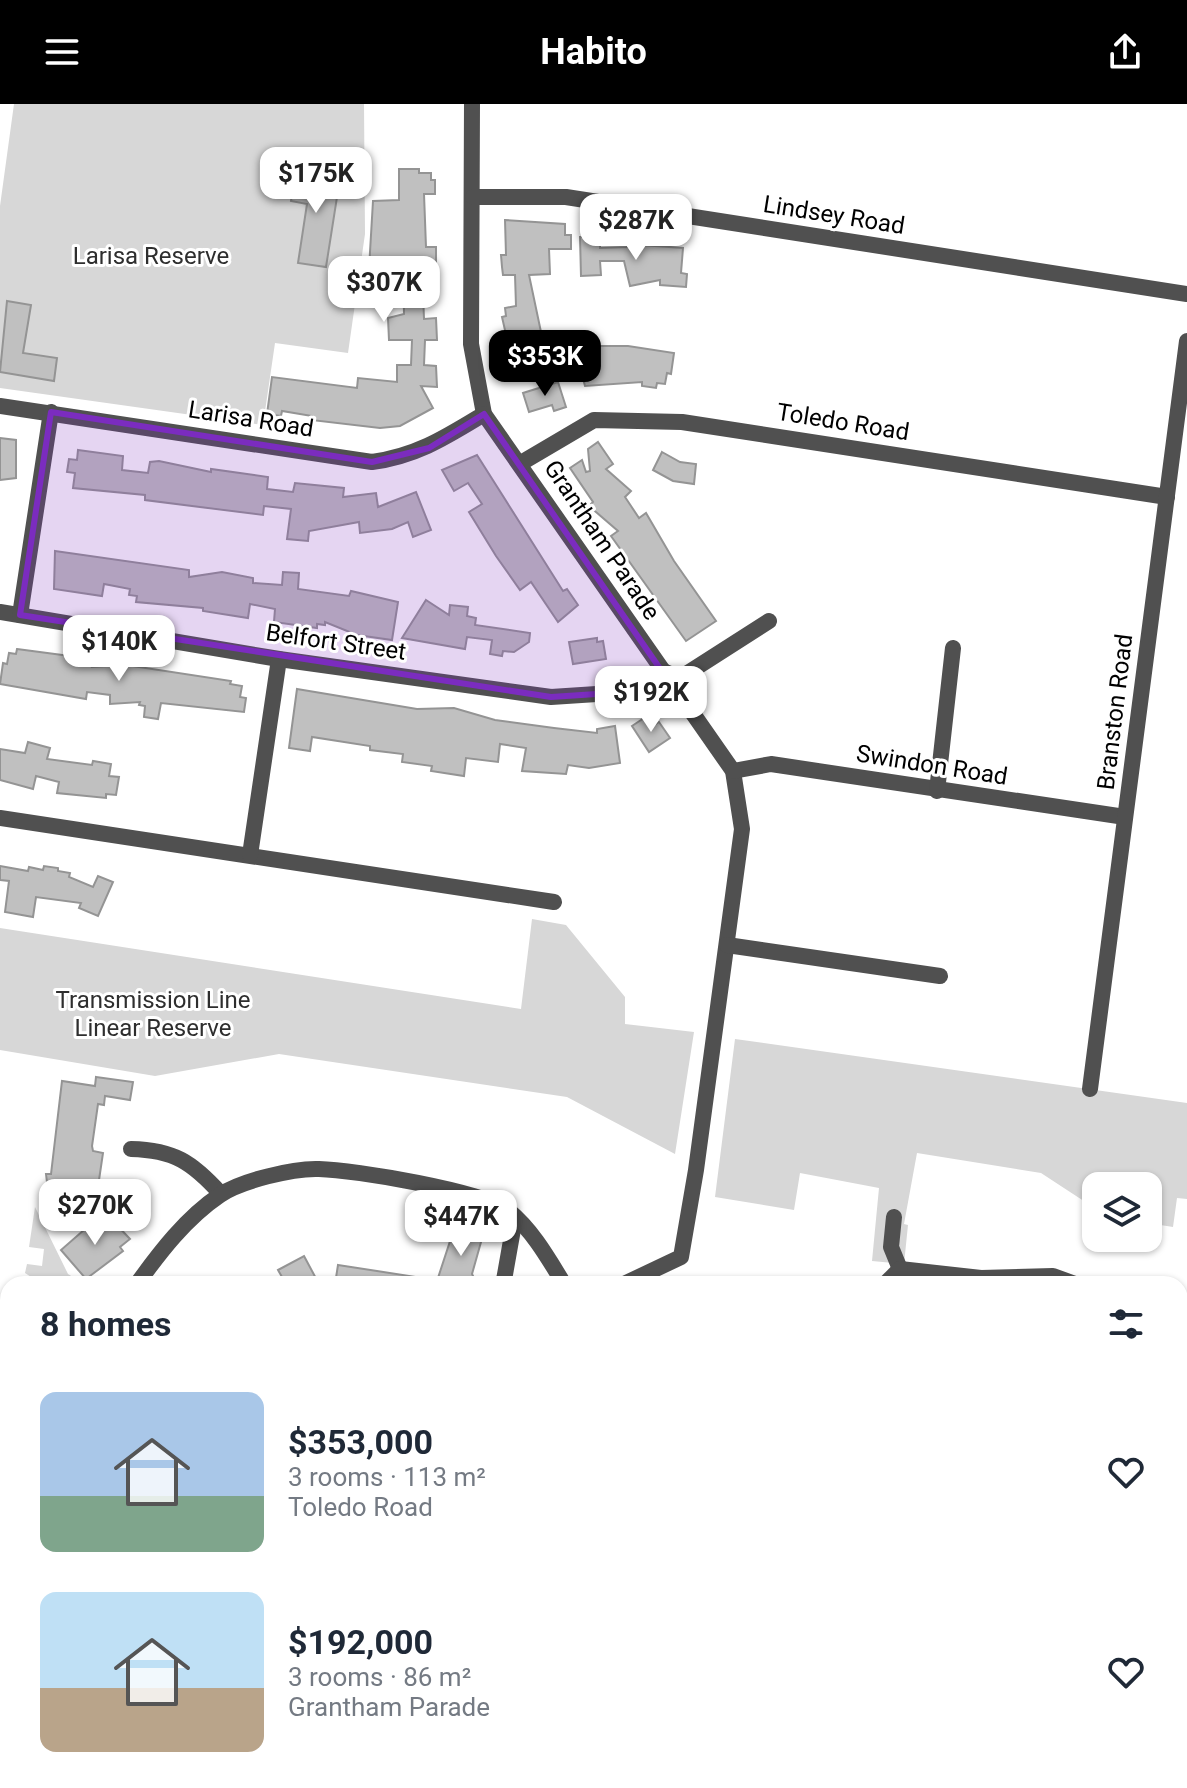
<!DOCTYPE html>
<meta charset="utf-8">
<style>
body{margin:0;font-family:Roboto,sans-serif;background:#f2f2f3;color:#1f2937;height:100vh;display:flex;flex-direction:column;font-size:30px;white-space:nowrap}
*{box-sizing:border-box;margin:0}
p{font-size:26px;color:#747a83}
.icon{flex:none;width:44px;height:44px;fill:none;stroke:currentColor;stroke-width:2;stroke-linecap:round;stroke-linejoin:round}
.map{position:relative;flex:1;overflow:hidden}
.panel{position:absolute;left:0px;top:1172px;width:1188px;height:512px;display:flex;flex-direction:column;background:#fff;border-radius:24px 24px 0 0;box-shadow:0 2px 6px #0004}
.panel>*{flex:none}
.buttons{position:absolute;left:1082px;top:1068px;display:grid;gap:16px}
.buttons a{display:grid;place-items:center;width:80px;height:80px;border-radius:16px;background:#fff;box-shadow:0 2px 6px #0004;font-size:40px}
.price{position:absolute;translate:-50% -68px;padding:0 18px;border-radius:16px;background:#fff;color:#222;font-size:26px;line-height:52px;filter:drop-shadow(0 2px 4px #0008)}
.price::after{content:'';position:absolute;left:50%;top:48px;width:24px;height:18px;margin-left:-12px;background:inherit;clip-path:polygon(0 0,100% 0,50% 100%)}
.price.on{background:#000;color:#fff}
ul{padding:0;list-style:none}
li{display:flex;align-items:center;gap:24px;height:200px;padding:0 40px}
li span{display:grid;place-items:center;flex:none;width:224px;height:160px;border-radius:16px;color:#555}
li>.icon{margin-inline-start:auto}
span .icon{width:96px;height:96px;fill:#fffc;stroke-width:1}
li b{font-size:34px}
h2{display:flex;justify-content:space-between;align-items:center;height:96px;padding:0 40px;font-size:34px}
header{display:flex;justify-content:space-between;align-items:center;height:104px;padding:0 40px;background:#000;color:#fff;font-size:36px;font-weight:700}
.map>svg:first-child{display:block}
.green{fill:#d7d7d7}
.lines{fill:none;stroke-linecap:round;stroke-linejoin:round}
.stream{stroke:#9e9e9e;stroke-width:5}
.building{fill:#c0c0c0;stroke:#949494;stroke-width:2}
.street{stroke:#505050;stroke-width:16}
.marked{fill:#7b2cbf;fill-opacity:0.2;stroke:#7b2cbf;stroke-width:6;stroke-linejoin:round}
.labels{text-anchor:middle;dominant-baseline:central;stroke-width:6;stroke-linejoin:round;paint-order:stroke}
.street-label{font-size:24px;fill:#000;stroke:#fff}
.park-label{font-size:24px;fill:#2e2e2e;stroke:#fff}
</style>
<header><svg class="icon" aria-label="menu" viewBox="0 0 24 24"><path d="M4 6h16M4 12h16M4 18h16"/></svg>Habito<svg class="icon" aria-label="share" viewBox="0 0 24 24"><path d="M12 15V3M7 8l5-5 5 5M5 13v7h14v-7"/></svg></header>
<div class="map">
<svg width="1187" height="1684" viewBox="0 0 1187 1684">
<rect width="100%" height="100%" fill="#fff"/>
<g class="green">
<path d="M 14,0 L 364,0 L 365,130 L 348,249 L 275,239 L 263,321 L 0,284 L 0,102 Z"/>
<path d="M 532,815 L 566,821 L 625,893 L 625,920 L 694,928 L 675,1050 L 567,993 L 279,950 L 155,972 L 0,946 L 0,824 L 521,905 Z"/>
<path d="M 735,935 L 1187,999 L 1187,1095 L 1177,1094 L 1173,1123 L 1148,1119 L 1148,1082 L 1096,1082 L 1096,1105 L 1041,1069 L 917,1049 L 904,1120 L 908,1121 L 904,1160 L 872,1157 L 879,1084 L 800,1069 L 794,1106 L 715,1093 Z"/>
<path d="M 35,1103 L 68,1170 L 84,1180 L 42,1180 L 25,1169 L 27,1160 L 42,1162 L 44,1145 L 29,1143 Z"/>
<path d="M 128,1676 L 285,1676 L 282,1684 L 122,1684 Z"/>
</g>
<g class="lines">
<path class="stream" d="M 175,1684 L 181,1676"/>
</g>
<g class="building">
<path d="M 399,65 L 419,65 L 419,69 L 431,69 L 431,76 L 435,76 L 435,90 L 424,90 L 426,143 L 436,143 L 436,189 L 423,189 L 424,215 L 436,214 L 437,236 L 425,236 L 424,261 L 436,262 L 437,283 L 421,282 L 433,304 L 400,322 L 380,324 L 311,316 L 312,312 L 282,307 L 281,312 L 267,310 L 272,273 L 357,284 L 358,274 L 397,278 L 397,261 L 411,261 L 412,236 L 389,236 L 388,214 L 404,210 L 403,165 L 369,165 L 373,97 L 399,96 Z"/>
<path d="M 295,67 L 340,74 L 326,163 L 298,159 L 307,100 L 291,97 Z"/>
<path d="M 505,116 L 565,120 L 565,131 L 571,131 L 571,145 L 549,145 L 550,170 L 529,171 L 545,247 L 531,250 L 533,257 L 520,260 L 518,253 L 508,256 L 503,236 L 507,235 L 502,213 L 506,212 L 505,204 L 516,202 L 515,171 L 503,171 L 502,163 L 501,151 L 506,151 Z"/>
<path d="M 580,133 L 600,133 L 600,144 L 627,143 L 627,140 L 683,144 L 681,169 L 687,170 L 686,183 L 660,181 L 660,176 L 630,182 L 624,157 L 600,157 L 601,171 L 581,172 Z"/>
<path d="M 7,197 L 31,201 L 23,249 L 57,254 L 54,277 L 0,268 Z"/>
<path d="M 582,242 L 628,242 L 674,249 L 671,270 L 667,269 L 665,280 L 657,279 L 656,284 L 642,282 L 642,278 L 585,282 L 578,256 L 583,256 Z"/>
<path d="M 558,278 L 566,303 L 554,307 L 552,301 L 529,308 L 523,289 Z"/>
<path d="M 0,334 L 16,336 L 16,374 L 0,376 Z"/>
<path d="M 598,338 L 613,360 L 606,365 L 631,387 L 625,393 L 639,414 L 646,409 L 674,457 L 716,517 L 686,537 L 611,432 L 618,427 L 589,402 L 593,398 L 570,364 L 582,356 L 586,368 L 590,367 L 588,345 Z"/>
<path d="M 78,346 L 123,352 L 122,366 L 148,369 L 150,358 L 159,357 L 211,368 L 211,365 L 268,373 L 267,385 L 293,388 L 295,379 L 344,384 L 343,393 L 376,389 L 378,403 L 416,388 L 431,426 L 413,433 L 408,418 L 392,425 L 360,429 L 359,418 L 309,427 L 308,437 L 287,435 L 291,405 L 264,402 L 263,411 L 145,396 L 145,391 L 73,384 L 75,369 L 67,368 L 69,355 L 77,356 Z"/>
<path d="M 662,348 L 680,358 L 696,360 L 694,380 L 673,377 L 653,366 Z"/>
<path d="M 477,351 L 563,487 L 567,485 L 578,501 L 558,518 L 531,478 L 520,486 L 496,452 L 469,408 L 482,400 L 468,379 L 454,387 L 442,366 Z"/>
<path d="M 55,447 L 189,466 L 189,473 L 222,468 L 253,474 L 253,479 L 282,481 L 283,468 L 299,469 L 298,485 L 349,492 L 351,487 L 398,498 L 392,536 L 357,531 L 325,518 L 325,521 L 317,520 L 317,524 L 274,518 L 275,505 L 250,500 L 248,514 L 203,507 L 203,504 L 136,498 L 137,492 L 129,491 L 130,485 L 104,480 L 102,492 L 54,485 Z"/>
<path d="M 426,496 L 449,511 L 450,501 L 468,503 L 467,512 L 476,514 L 475,521 L 530,529 L 529,538 L 514,548 L 503,547 L 502,552 L 490,550 L 492,536 L 467,533 L 465,545 L 402,534 Z"/>
<path d="M 597,534 L 597,538 L 603,537 L 606,555 L 573,560 L 569,538 Z"/>
<path d="M 17,545 L 85,554 L 93,558 L 92,563 L 126,561 L 231,577 L 230,580 L 242,582 L 240,593 L 246,594 L 244,608 L 161,599 L 158,615 L 144,613 L 145,602 L 139,601 L 140,598 L 110,600 L 110,591 L 87,588 L 86,595 L 0,580 L 3,559 L 7,560 L 9,549 L 16,550 Z"/>
<path d="M 297,585 L 417,605 L 454,604 L 495,616 L 554,624 L 597,629 L 597,625 L 615,622 L 620,659 L 589,664 L 568,661 L 566,670 L 522,667 L 526,644 L 500,640 L 498,658 L 466,654 L 464,672 L 431,667 L 432,662 L 402,658 L 403,650 L 370,646 L 370,642 L 312,633 L 310,647 L 289,644 Z"/>
<path d="M 647,612 L 654,621 L 659,618 L 670,634 L 649,648 L 632,622 Z"/>
<path d="M 28,638 L 50,644 L 47,655 L 92,661 L 93,657 L 111,660 L 109,672 L 119,673 L 116,691 L 106,690 L 106,694 L 57,689 L 59,678 L 36,672 L 33,685 L 0,676 L 0,645 L 25,649 Z"/>
<path d="M 0,762 L 28,767 L 29,763 L 43,766 L 44,762 L 58,764 L 58,767 L 70,769 L 69,773 L 93,783 L 98,772 L 113,778 L 98,812 L 79,804 L 81,799 L 36,793 L 33,813 L 5,808 L 9,777 L 0,776 Z"/>
<path d="M 96,973 L 133,978 L 130,996 L 105,992 L 104,1001 L 98,1000 L 92,1042 L 93,1047 L 103,1049 L 99,1076 L 101,1089 L 49,1095 L 46,1070 L 51,1070 L 62,977 L 95,982 Z"/>
<path d="M 100,1112 L 109,1123 L 114,1118 L 130,1135 L 120,1143 L 123,1147 L 86,1175 L 61,1146 Z"/>
<path d="M 455,1122 L 483,1131 L 472,1170 L 477,1180 L 436,1180 Z"/>
<path d="M 304,1152 L 319,1180 L 286,1180 L 278,1166 Z"/>
<path d="M 338,1161 L 416,1173 L 415,1180 L 335,1180 Z"/>
</g>
<g class="lines">
<g class="street">
<path d="M 472,0 L 471,240 L 484,310 L 733,667 L 742,725 L 696,1066 L 681,1153 L 624,1180"/>
<path d="M 473,93 L 566,93 L 1187,190"/>
<path d="M 0,302 L 372,358 C 417,352 446,333 484,310"/>
<path d="M 521,359 L 594,316 L 682,318 L 1167,393"/>
<path d="M 0,508 L 279,555 L 551,593 L 612,589 L 661,566 L 680,574 L 769,517"/>
<path d="M 20,511 L 51,308"/>
<path d="M 733,667 L 771,660 L 1125,713"/>
<path d="M 937,687 L 953,544"/>
<path d="M 0,714 L 554,798"/>
<path d="M 250,751 L 279,555"/>
<path d="M 727,841 L 940,872"/>
<path d="M 1090,985 L 1187,237"/>
<path d="M 131,1045 C 174,1046 192,1058 221,1090"/>
<path d="M 894,1113 L 891,1143 L 900,1165"/>
<path d="M 900,1165 L 981,1174 L 1053,1172 L 1075,1180"/>
<path d="M 137,1180 C 160,1148 186,1114 220,1091 C 241,1077 293,1064 319,1065 C 355,1066 483,1087 509,1107 C 533,1127 548,1154 564,1180"/>
<path d="M 499,1180 L 504,1176 L 515,1114"/>
<path d="M 885,1180 L 900,1165"/>
<path d="M 0,1335 L 8,1336"/>
<path d="M 1180,1605 L 1187,1605"/>
<path d="M 25,1684 L 37,1676"/>
<path d="M 293,1684 L 296,1676"/>
<path d="M 527,1684 L 530,1676"/>
<path d="M 749,1684 L 752,1676"/>
<path d="M 995,1684 L 997,1676"/>
</g>
</g>
<path class="marked" d="M 51,308 L 372,358 L 429,344 L 484,310 L 661,566 L 612,589 L 551,593 L 20,511 Z"/>
<g class="labels">
<g class="street-label">
<text transform="translate(834 111) rotate(9)">Lindsey Road</text>
<text transform="translate(251 315) rotate(9)">Larisa Road</text>
<text transform="translate(843 318) rotate(9)">Toledo Road</text>
<text transform="translate(602 436) rotate(56)">Grantham Parade</text>
<text transform="translate(336 538) rotate(8)">Belfort Street</text>
<text transform="translate(1115 608) rotate(-83)">Branston Road</text>
<text transform="translate(932 661) rotate(9)">Swindon Road</text>
</g>
<g class="park-label">
<text x="151" y="152">Larisa Reserve</text>
<text x="153" y="896">Transmission Line<tspan x="153" dy="28">Linear Reserve</tspan></text>
</g>
</g>
</svg>
<div class="buttons">
<a><svg class="icon" aria-label="layers" viewBox="0 0 24 24"><path d="M12 4l9 5-9 5-9-5zM3 14l9 5 9-5"/></svg></a>
</div>
<b class="price" style="left:316px;top:111px">$175K</b>
<b class="price" style="left:636px;top:158px">$287K</b>
<b class="price" style="left:384px;top:220px">$307K</b>
<b class="price on" style="left:545px;top:294px">$353K</b>
<b class="price" style="left:119px;top:579px">$140K</b>
<b class="price" style="left:651px;top:630px">$192K</b>
<b class="price" style="left:95px;top:1143px">$270K</b>
<b class="price" style="left:461px;top:1154px">$447K</b>
<section class="panel">
<h2>8 homes<svg class="icon" aria-label="filters" viewBox="0 0 24 24"><path d="M4 7h16M4 17h16"/><circle cx="9" cy="7" r="2"/><circle cx="15" cy="17" r="2"/></svg></h2>
<ul>
<li><span style="background:linear-gradient(#a9c7e8 65%,#7fa58c 0)"><svg class="icon" aria-label="home" viewBox="0 0 24 24"><path d="M3 11l9-7 9 7M6 9v11h12V9"/></svg></span><div><b>$353,000</b><p>3 rooms · 113 m²</p><p>Toledo Road</p></div><svg class="icon" aria-label="heart" viewBox="0 0 24 24"><path d="M12 20l-8-8c-3-5 5-10 8-4 3-6 11-1 8 4z"/></svg></li>
<li><span style="background:linear-gradient(#bfe0f5 60%,#b9a48a 0)"><svg class="icon" aria-label="home" viewBox="0 0 24 24"><path d="M3 11l9-7 9 7M6 9v11h12V9"/></svg></span><div><b>$192,000</b><p>3 rooms · 86 m²</p><p>Grantham Parade</p></div><svg class="icon" aria-label="heart" viewBox="0 0 24 24"><path d="M12 20l-8-8c-3-5 5-10 8-4 3-6 11-1 8 4z"/></svg></li>
</ul>
</section>
</div>
